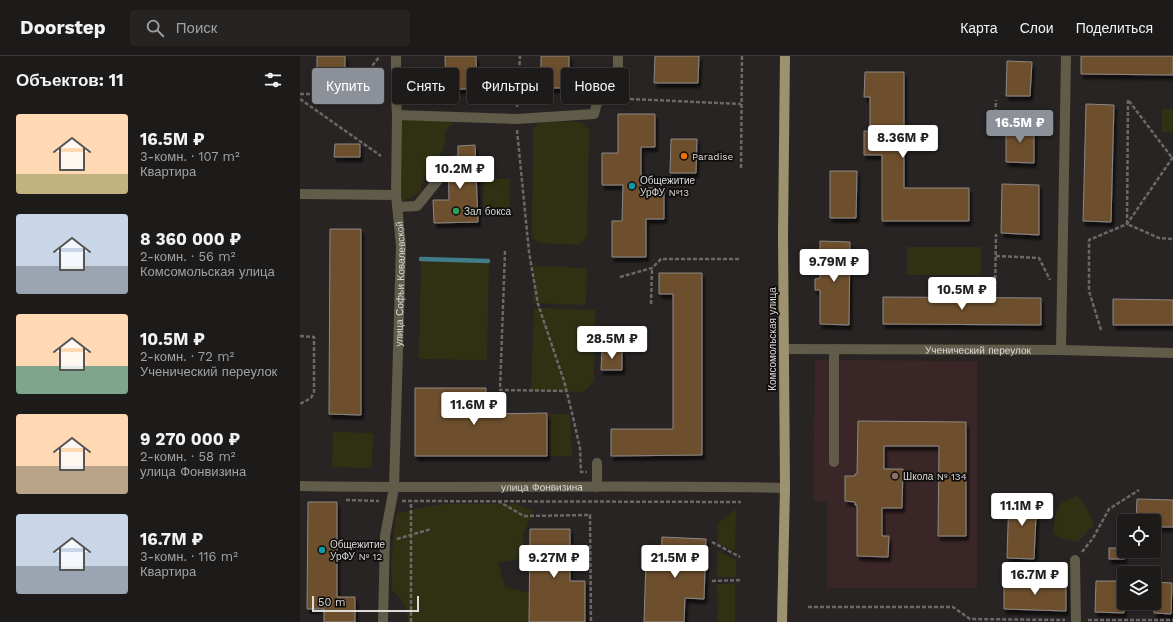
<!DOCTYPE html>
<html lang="ru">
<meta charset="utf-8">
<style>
body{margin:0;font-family:"Work Sans",sans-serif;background:#252423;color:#f1f3f6;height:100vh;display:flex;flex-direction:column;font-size:15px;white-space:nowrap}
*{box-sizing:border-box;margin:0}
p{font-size:13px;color:#a0a1a2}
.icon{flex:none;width:22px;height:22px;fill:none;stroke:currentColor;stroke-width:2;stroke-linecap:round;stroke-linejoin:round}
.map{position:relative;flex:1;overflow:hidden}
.drawer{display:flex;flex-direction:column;background:#1d1b1a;width:300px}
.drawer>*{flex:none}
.top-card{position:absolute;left:12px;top:12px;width:380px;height:36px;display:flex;gap:8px}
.fabs{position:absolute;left:817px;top:458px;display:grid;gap:8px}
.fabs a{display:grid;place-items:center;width:44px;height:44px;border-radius:4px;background:#1d1b1a;box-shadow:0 2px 6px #0003,0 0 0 1px #3b3939;font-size:20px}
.scale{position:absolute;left:12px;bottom:10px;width:107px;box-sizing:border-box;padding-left:4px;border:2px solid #dcdbda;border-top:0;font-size:11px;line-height:14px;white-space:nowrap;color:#dcdbda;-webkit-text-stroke:3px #0f0e0d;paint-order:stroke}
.price{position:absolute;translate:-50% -34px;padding:0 9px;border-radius:4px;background:#fff;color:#222;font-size:13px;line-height:26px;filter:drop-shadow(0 1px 2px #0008)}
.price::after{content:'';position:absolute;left:50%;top:24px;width:12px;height:9px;margin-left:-6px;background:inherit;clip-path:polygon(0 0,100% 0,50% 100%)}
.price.on{background:#8c9099;color:#fff}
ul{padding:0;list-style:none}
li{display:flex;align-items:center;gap:12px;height:100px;padding:0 16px}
li span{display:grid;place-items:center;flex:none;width:112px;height:80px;border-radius:4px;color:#555}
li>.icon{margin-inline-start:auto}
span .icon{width:48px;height:48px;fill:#fffc;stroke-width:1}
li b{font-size:17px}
h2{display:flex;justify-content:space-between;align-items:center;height:48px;padding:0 16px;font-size:17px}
.chip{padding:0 14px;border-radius:4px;background:#1d1b1a;box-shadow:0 2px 6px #0003,0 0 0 1px #3b3939;font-size:14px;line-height:36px}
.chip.on{background:#8c9099;color:#fff}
header{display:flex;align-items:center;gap:24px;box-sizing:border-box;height:56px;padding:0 20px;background:#1d1b1a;border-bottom:1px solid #3b3939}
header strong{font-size:19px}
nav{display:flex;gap:22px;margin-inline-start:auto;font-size:14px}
.search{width:280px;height:36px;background:#252423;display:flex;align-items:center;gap:10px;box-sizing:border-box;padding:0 14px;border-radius:4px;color:#a0a1a2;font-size:15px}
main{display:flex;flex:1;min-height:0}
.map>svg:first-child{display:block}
.education{fill:#3a2627}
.green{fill:#303113}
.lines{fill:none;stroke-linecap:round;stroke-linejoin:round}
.stream{stroke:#437c89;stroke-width:4.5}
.building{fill:#6d502d;stroke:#8a8785;filter:url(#shadow)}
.path{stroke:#6b6867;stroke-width:2.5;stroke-dasharray:4 2;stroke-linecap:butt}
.minor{stroke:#615b4a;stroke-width:10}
.major{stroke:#9d926d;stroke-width:10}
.food-dot{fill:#e8710a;stroke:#0f0e0d;stroke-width:1.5}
.culture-dot{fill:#0f9aa8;stroke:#0f0e0d;stroke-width:1.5}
.leisure-dot{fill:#2e9e5b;stroke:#0f0e0d;stroke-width:1.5}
.education-dot{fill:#8d6e63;stroke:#0f0e0d;stroke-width:1.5}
.labels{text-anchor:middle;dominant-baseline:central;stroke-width:3.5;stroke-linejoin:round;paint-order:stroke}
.poi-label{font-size:10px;fill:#dcdbda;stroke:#0f0e0d;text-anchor:start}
.street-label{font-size:10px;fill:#dcdbda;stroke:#0f0e0d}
</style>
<header>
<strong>Doorstep</strong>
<div class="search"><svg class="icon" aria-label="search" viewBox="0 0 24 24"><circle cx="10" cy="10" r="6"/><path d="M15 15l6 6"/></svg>Поиск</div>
<nav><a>Карта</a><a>Слои</a><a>Поделиться</a></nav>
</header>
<main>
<section class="drawer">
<h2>Объектов: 11<svg class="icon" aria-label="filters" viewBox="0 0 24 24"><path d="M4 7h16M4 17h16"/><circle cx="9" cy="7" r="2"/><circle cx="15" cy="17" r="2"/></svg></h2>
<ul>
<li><span style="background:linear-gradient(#ffd9b3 75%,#c2b280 0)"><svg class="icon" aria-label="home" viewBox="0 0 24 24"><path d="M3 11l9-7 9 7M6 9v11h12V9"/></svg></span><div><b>16.5M ₽</b><p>3-комн. · 107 m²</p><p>Квартира</p></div></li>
<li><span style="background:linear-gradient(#c9d6e8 65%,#9aa5b1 0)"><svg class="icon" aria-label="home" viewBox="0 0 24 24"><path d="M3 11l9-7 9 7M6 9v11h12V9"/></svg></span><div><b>8 360 000 ₽</b><p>2-комн. · 56 m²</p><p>Комсомольская улица</p></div></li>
<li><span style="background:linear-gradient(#ffd9b3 65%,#7fa58c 0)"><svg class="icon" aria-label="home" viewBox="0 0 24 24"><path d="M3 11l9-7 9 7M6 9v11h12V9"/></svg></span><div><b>10.5M ₽</b><p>2-комн. · 72 m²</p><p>Ученический переулок</p></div></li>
<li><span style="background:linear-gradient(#ffd9b3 65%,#b9a48a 0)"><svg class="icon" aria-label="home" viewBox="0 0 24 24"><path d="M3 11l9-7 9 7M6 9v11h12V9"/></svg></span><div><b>9 270 000 ₽</b><p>2-комн. · 58 m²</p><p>улица Фонвизина</p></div></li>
<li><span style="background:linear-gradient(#c9d6e8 65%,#9aa5b1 0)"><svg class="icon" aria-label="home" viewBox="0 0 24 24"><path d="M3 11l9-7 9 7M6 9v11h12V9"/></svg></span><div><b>16.7M ₽</b><p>3-комн. · 116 m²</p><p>Квартира</p></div></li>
</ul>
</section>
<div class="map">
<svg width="873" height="566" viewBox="0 0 873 566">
<defs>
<filter id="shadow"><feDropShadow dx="2.5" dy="4.5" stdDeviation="1" flood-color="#0009"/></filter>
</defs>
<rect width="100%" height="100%" fill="#272423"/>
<path class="education" d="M 515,304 L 677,305 L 677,532 L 527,532 L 527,446 L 513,445 Z"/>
<g class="green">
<rect x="862" y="53" width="11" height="23"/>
<path d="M 101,63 L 155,64 L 146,75 L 144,92 L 125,118 L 120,137 L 101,146 Z"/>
<path d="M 241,65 L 281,66 L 289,74 L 287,181 L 279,189 L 239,187 L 232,181 L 233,73 Z"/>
<path d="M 184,123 L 210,123 L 209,154 L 183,154 Z"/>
<rect x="607" y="191" width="74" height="28"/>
<path d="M 121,204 L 189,206 L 187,304 L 119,303 Z"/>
<path d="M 234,210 L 287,212 L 286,249 L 233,247 Z"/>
<path d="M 234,252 L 295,254 L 294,325 L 283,336 L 231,335 Z"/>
<path d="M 249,358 L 270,358 L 272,400 L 250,400 Z"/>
<path d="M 33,376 L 73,377 L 72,412 L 32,411 Z"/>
<path d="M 777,440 L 785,449 L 794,468 L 778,486 L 758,481 L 753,477 L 755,460 L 761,446 Z"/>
<path d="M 145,448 L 217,448 L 233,455 L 223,480 L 225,494 L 217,503 L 198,507 L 205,531 L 230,537 L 229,566 L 108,566 C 107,550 103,545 92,534 L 91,507 L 96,458 L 115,453 Z"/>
<path d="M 436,453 L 435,495 L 417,487 L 418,467 Z"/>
<path d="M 417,494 L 436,504 L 436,521 L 417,521 Z"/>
<path d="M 417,528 L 435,528 L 435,566 L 418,566 Z"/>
</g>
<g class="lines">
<path class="stream" d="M 121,203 L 188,205"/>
</g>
<g class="building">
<rect x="17" y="0" width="28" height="33"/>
<path d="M 145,0 L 176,0 L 177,33 L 146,33 Z"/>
<rect x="241" y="0" width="28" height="32"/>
<path d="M 355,0 L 399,0 L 398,27 L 354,27 Z"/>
<path d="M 781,0 L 873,0 L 873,19 L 781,18 Z"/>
<path d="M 707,5 L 732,6 L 730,40 L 706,40 Z"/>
<path d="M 565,16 L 604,16 L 604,132 L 669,132 L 669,165 L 582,165 L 582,99 L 564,99 L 564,75 L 570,75 L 570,41 L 564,41 Z"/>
<path d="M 786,48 L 814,49 L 811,166 L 783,165 Z"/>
<path d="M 318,58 L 355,58 L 355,91 L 341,91 L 341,132 L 364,132 L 364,163 L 346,163 L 346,201 L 312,201 L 312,165 L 322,165 L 323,129 L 302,129 L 302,97 L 318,97 Z"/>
<path d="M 706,69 L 734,70 L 734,107 L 706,106 Z"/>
<path d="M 371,83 L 397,83 L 396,117 L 370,117 Z"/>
<path d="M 35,88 L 60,88 L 60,101 L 34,101 Z"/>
<path d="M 175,89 L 178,166 L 134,167 L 133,144 L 149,144 L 148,101 L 158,100 L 158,90 Z"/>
<path d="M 530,115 L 557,115 L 556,162 L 530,162 Z"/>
<path d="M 702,128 L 739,129 L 739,179 L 701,177 Z"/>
<path d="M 30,173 L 61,173 L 61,359 L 29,358 Z"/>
<path d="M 520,185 L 550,186 L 549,269 L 520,268 L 520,234 L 515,234 L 515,223 L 520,222 Z"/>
<path d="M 359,217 L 402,217 L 402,399 L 311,400 L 311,373 L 373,373 L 373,238 L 359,238 Z"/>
<path d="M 583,241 L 741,242 L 741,269 L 583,268 Z"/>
<path d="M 813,243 L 873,244 L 873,269 L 813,269 Z"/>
<path d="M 302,294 L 322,294 L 322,314 L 301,314 Z"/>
<path d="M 115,332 L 186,332 L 186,358 L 247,357 L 247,400 L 115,400 Z"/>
<path d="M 558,365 L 666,366 L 666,480 L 638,480 L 639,390 L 584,390 L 584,413 L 603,413 L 602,452 L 582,452 L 582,480 L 589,480 L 588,501 L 557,500 L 557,449 L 555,449 L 555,446 L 545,445 L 545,420 L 555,420 L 555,418 L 557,418 Z"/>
<path d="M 709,439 L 737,440 L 734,503 L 707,502 Z"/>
<path d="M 837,443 L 873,444 L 873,471 L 854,471 L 854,465 L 836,465 Z"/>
<path d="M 8,446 L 37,446 L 37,541 L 55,541 L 55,566 L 24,566 L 24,553 L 7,553 Z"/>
<path d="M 230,473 L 270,473 L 270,525 L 285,525 L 285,566 L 229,566 Z"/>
<path d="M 362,481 L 406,483 L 404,543 L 385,542 L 384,566 L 344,566 L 346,504 L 361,505 Z"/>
<rect x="809" y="492" width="15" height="11"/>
<path d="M 796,525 L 824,525 L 824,557 L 795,556 Z"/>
<path d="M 704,526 L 766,528 L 766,555 L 704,553 Z"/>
<path d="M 854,526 L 872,527 L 871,558 L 854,557 Z"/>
</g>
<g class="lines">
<g class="path">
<path d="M 45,25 L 61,25"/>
<path d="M 0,38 L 85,39"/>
<path d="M 50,38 L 80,0"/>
<path d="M 0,43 L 81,100"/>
<path d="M 330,43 L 441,48"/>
<path d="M 828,44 L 827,168 L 859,182 L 873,183"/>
<path d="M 829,45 L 873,103"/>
<path d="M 217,51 L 220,0"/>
<path d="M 695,69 L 696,44"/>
<path d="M 217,74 L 229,196 L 238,248 L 264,325 L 272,357 L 280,392 L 281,416 L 287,416"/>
<path d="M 441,112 L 442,0"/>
<path d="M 205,195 L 200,334 L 267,335"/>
<path d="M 696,200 L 739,202 L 750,224"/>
<path d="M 320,221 L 352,212 L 361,203 L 441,203"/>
<path d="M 695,235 L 696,178"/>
<path d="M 351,248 L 352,212"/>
<path d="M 801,274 L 789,235 L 789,184 L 827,168 L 873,101"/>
<path d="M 0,280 L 14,281 L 14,336 L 11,342 L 0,348"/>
<path d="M 46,444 L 79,445"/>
<path d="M 102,445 L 441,446"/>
<path d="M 198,445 L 224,460 L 290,459 L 291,566"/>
<path d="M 97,483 L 131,473"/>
<path d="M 412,486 L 440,501"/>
<path d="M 782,496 L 793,482 L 809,453 L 839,434"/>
<path d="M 412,525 L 441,524"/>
<path d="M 508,551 L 653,551 L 670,563 L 765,564"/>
<path d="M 788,564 L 873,564"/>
<path d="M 111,566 L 111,445"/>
</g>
<g class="minor">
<path d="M 97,59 L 216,63 L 294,58 L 297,47 L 304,42 L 318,42 L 318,0"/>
<path d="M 0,138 L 96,139"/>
<path d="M 98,151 L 117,150 L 138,124"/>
<path id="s1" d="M 484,293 L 761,294 L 873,297"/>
<path d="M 761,294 L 766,0"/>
<path d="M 534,406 L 534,293"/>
<path d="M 297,407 L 297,431"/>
<path id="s2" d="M 0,430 C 162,433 323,428 485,432"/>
<path d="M 775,504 L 776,566"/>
<path id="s3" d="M 83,566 L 85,480 L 94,432 L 101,190 L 96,139 L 97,59 L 96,39 L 96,0"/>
</g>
<path class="major" d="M 482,566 L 485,432 L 483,178 L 485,0"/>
</g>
<circle class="food-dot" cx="384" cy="100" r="4"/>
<g class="culture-dot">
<circle cx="332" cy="130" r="4"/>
<circle cx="22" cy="494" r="4"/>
</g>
<circle class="leisure-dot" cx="156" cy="155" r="4"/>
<circle class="education-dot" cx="595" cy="420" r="4"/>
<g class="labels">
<g class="poi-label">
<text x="392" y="100">Paradise</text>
<text x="340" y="124">Общежитие<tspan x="340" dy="12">УрФУ №13</tspan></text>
<text x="164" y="155">Зал бокса</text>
<text x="603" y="420">Школа № 134</text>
<text x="30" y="488">Общежитие<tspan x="30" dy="12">УрФУ № 12</tspan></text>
</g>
<g class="street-label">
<text stroke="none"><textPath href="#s3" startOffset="339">улица Софьи Ковалевской</textPath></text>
<text transform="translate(472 283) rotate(-90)">Комсомольская улица</text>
<text stroke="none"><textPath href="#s1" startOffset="194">Ученический переулок</textPath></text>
<text stroke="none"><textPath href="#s2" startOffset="242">улица Фонвизина</textPath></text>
</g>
</g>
</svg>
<div class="fabs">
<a><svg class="icon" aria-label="locate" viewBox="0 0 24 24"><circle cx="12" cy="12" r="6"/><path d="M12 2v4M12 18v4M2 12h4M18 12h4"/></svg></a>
<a><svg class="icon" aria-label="layers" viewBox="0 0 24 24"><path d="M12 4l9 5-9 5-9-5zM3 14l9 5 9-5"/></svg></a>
</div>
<div class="scale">50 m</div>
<b class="price on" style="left:720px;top:88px">16.5M ₽</b>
<b class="price" style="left:603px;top:103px">8.36M ₽</b>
<b class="price" style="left:160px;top:134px">10.2M ₽</b>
<b class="price" style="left:534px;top:227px">9.79M ₽</b>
<b class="price" style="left:662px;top:255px">10.5M ₽</b>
<b class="price" style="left:312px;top:304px">28.5M ₽</b>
<b class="price" style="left:174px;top:370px">11.6M ₽</b>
<b class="price" style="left:722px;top:471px">11.1M ₽</b>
<b class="price" style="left:254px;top:523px">9.27M ₽</b>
<b class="price" style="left:375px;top:523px">21.5M ₽</b>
<b class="price" style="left:735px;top:540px">16.7M ₽</b>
<div class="top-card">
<a class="chip on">Купить</a>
<a class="chip">Снять</a>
<a class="chip">Фильтры</a>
<a class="chip">Новое</a>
</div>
</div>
</main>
